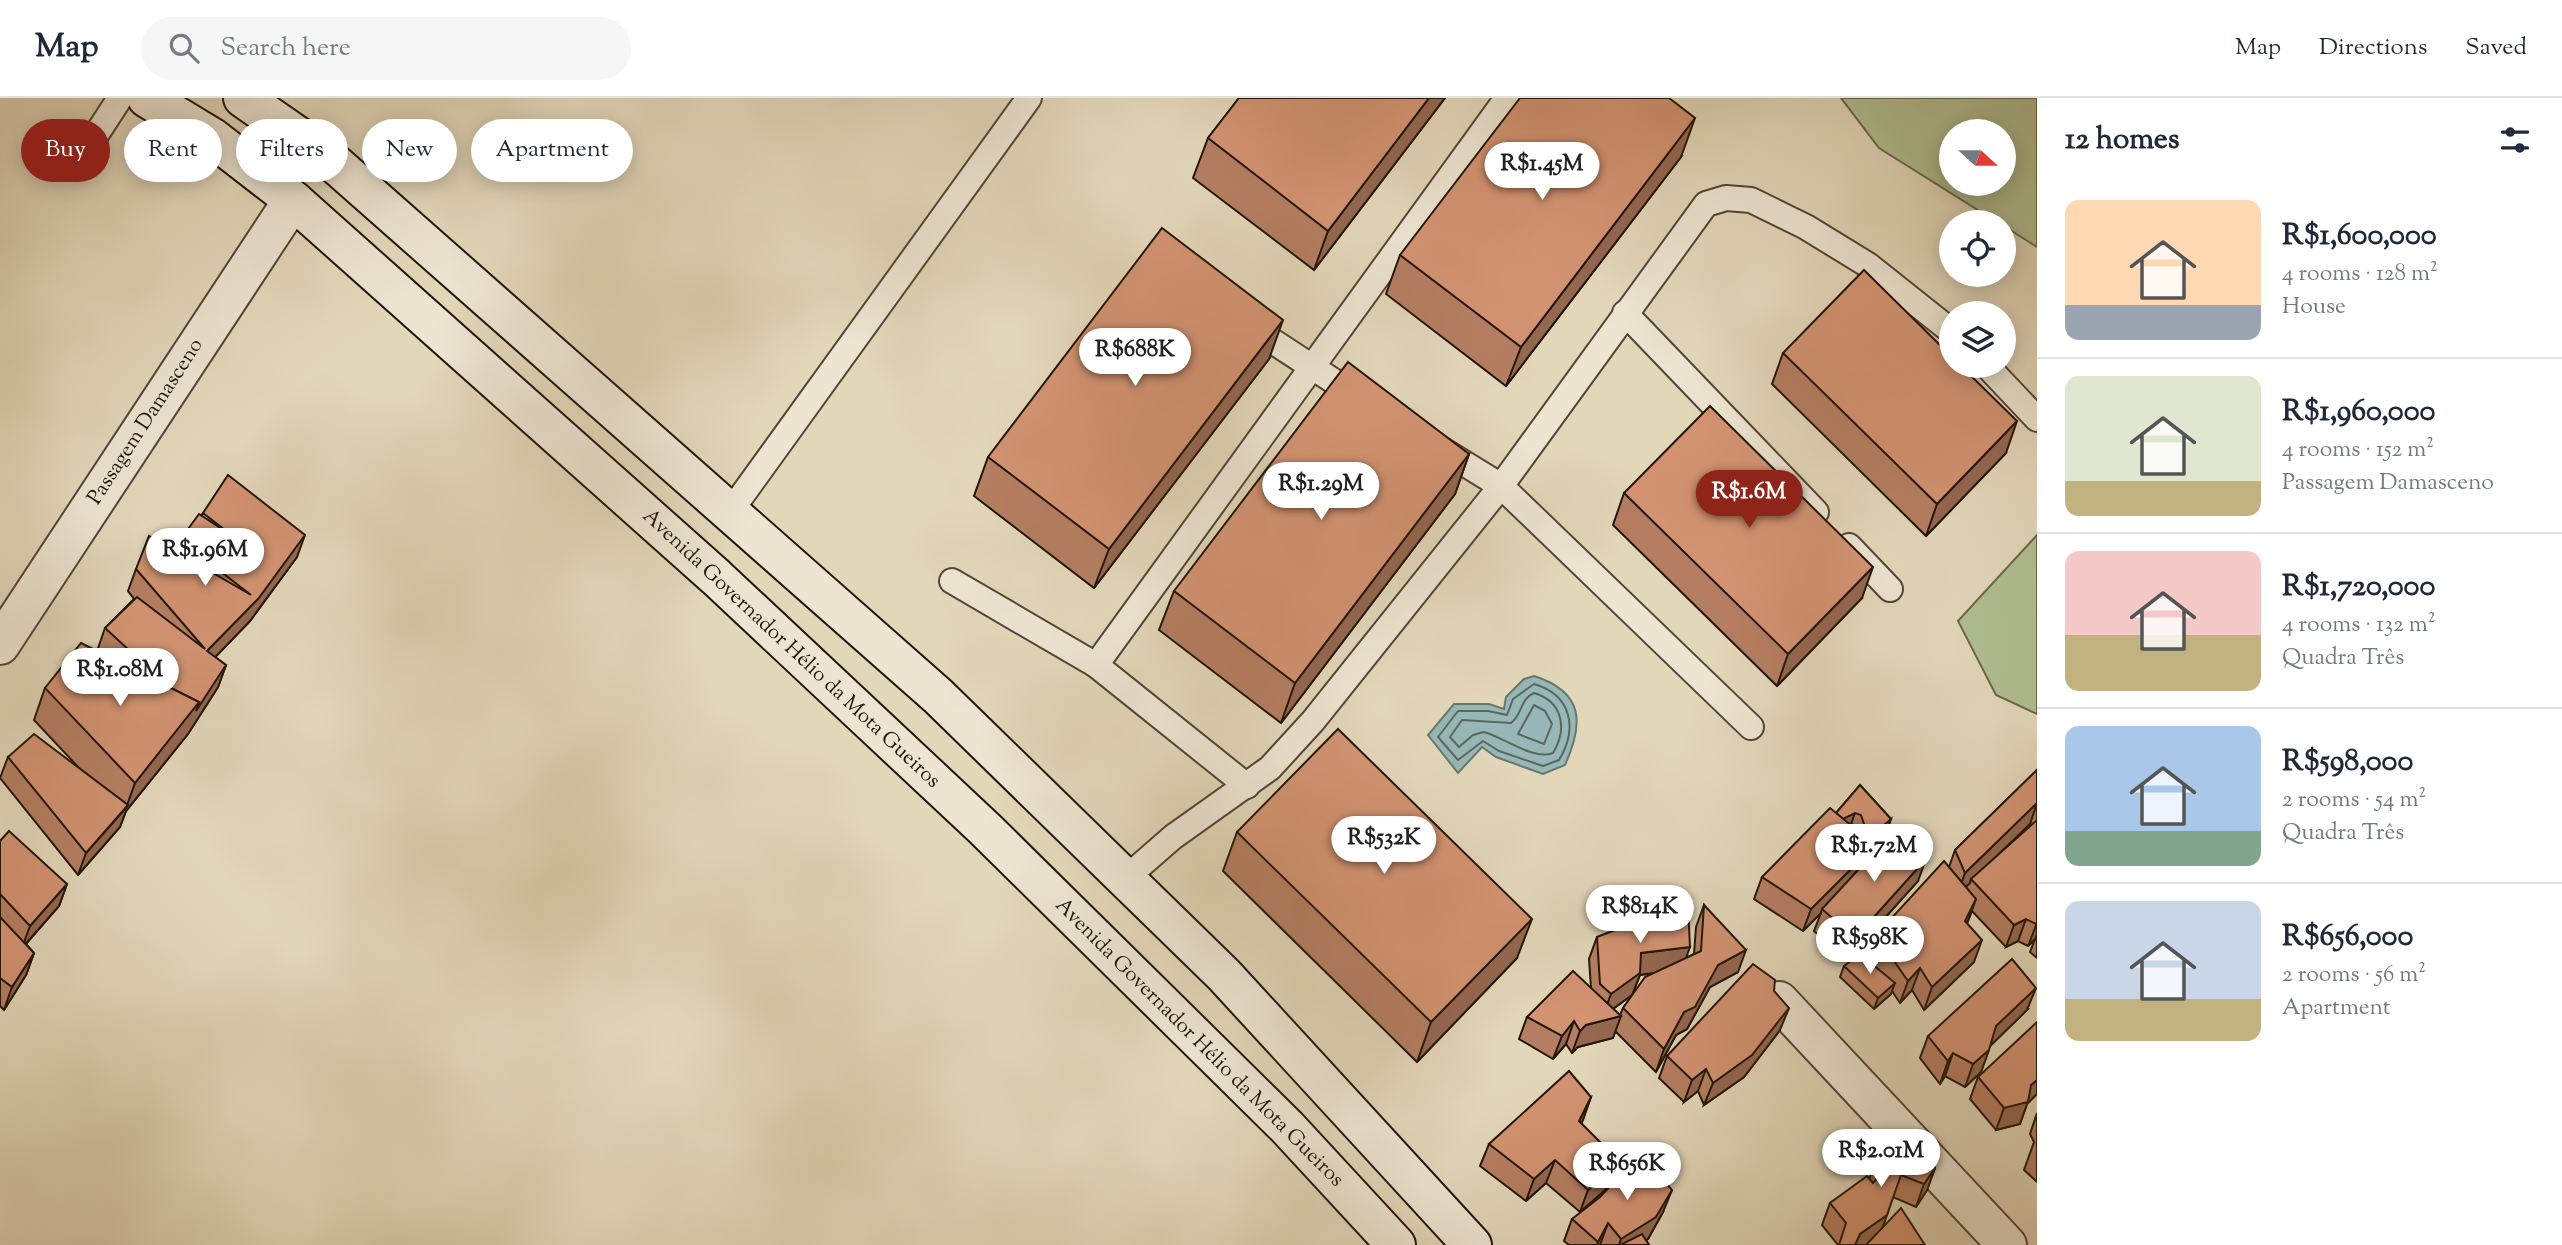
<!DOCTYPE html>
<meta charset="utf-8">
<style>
body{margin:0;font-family:"Sorts Mill Goudy",serif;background:#f6f6f7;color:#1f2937;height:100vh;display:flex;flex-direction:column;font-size:26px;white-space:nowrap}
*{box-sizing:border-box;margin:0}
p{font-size:23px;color:#747a83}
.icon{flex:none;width:38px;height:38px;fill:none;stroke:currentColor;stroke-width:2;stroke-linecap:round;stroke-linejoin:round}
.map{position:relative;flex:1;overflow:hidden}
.side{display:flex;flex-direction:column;background:#fff;width:525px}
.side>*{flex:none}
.guide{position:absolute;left:21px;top:21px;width:665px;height:63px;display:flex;gap:14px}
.needle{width:46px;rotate:111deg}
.tools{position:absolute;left:1939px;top:21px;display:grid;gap:14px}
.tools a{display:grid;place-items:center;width:77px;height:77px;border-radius:50%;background:#fff;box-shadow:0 4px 18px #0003;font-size:35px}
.price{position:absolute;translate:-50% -60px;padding:0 16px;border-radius:24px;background:#fff;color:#222;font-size:23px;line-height:46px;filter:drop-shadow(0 2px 4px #0008)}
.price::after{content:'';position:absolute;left:50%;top:42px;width:21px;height:16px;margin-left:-10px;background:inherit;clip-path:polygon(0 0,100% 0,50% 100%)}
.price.selected{background:#8f2418;color:#fff}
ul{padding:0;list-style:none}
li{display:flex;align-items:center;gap:21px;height:175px;padding:0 28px}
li+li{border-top:2px solid #e0e1e3}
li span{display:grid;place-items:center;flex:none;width:196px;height:140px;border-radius:14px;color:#555}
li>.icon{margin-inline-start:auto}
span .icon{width:84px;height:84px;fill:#fffc;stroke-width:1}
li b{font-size:30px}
h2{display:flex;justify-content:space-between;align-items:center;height:84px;padding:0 28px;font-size:30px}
.chip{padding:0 24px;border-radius:32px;background:#fff;box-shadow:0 4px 18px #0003;font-size:24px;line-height:63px}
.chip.selected{background:#8f2418;color:#fff}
header{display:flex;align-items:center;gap:42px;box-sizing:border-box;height:98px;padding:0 35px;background:#fff;border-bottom:2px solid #e0e1e3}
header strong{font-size:33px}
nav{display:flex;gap:38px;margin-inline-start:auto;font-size:24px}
.search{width:490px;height:63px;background:#f6f6f7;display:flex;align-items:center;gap:18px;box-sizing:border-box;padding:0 24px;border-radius:38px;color:#747a83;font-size:26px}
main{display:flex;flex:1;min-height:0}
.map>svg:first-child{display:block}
.green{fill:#b0bf92;stroke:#696a4e;stroke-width:2;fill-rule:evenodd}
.water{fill:#97b8b7;stroke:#687771;stroke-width:2}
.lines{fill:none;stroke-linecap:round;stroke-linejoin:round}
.shore{stroke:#5c6660;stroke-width:2}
.service-casing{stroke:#524635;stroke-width:28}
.minor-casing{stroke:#524635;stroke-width:42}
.secondary-casing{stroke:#221509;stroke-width:42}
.service{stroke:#ede5d2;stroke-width:24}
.minor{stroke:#ede5d2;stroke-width:38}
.secondary{stroke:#ede5d2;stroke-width:38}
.wall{fill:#b57e62;stroke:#221509;stroke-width:2;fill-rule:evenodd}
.shaded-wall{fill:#946750;stroke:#221509;stroke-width:2}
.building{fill:#d39372;stroke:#221509;stroke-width:2}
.labels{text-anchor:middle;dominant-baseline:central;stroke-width:6;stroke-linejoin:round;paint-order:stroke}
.street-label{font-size:21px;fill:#221509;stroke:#ede5d2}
</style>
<header>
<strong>Map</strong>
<div class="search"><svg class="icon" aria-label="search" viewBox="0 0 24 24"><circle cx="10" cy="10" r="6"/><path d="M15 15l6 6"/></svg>Search here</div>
<nav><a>Map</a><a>Directions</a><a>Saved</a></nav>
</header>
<main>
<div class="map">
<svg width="2037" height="1147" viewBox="0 0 2037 1147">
<rect width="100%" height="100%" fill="#e3d7ba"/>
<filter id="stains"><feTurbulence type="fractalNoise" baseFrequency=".00286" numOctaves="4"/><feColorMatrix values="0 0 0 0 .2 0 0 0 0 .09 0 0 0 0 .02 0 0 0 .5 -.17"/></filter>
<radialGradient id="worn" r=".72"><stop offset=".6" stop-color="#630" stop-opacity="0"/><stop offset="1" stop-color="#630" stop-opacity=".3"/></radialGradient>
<g class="green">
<path d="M 1841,0 L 2037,0 L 2037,149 L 2004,128 L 2004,124 L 1997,124 L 1879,50 ZM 1951,33 L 2004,33 L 2004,86 L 1951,86 Z"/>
<path d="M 2037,437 L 2037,616 L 1996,597 L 1958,523 Z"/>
</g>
<path class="water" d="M 1534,578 C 1584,594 1584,625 1565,667 L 1543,676 L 1496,659 L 1482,649 L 1458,675 L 1428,637 L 1454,606 L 1489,606 L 1504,611 L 1506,599 L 1524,581 Z"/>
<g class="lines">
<g class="shore">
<path d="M 1534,586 C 1572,597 1578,631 1559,662 L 1543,668 L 1499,653 L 1483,643 L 1458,662 L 1438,639 L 1458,613 L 1488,613 L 1507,617 L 1513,601 Z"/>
<path d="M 1534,595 C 1564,604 1567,632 1553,655 C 1534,663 1503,639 1484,634 L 1473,637 L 1459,649 L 1450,639 L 1462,622 L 1511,625 C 1523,616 1519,602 1534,595 Z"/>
<path d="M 1534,607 L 1545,613 L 1552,626 L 1544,646 L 1518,636 Z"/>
</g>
<g class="service-casing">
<g id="service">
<path d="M 81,60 L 120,0"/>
<path d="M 1625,215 L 1816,414"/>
<path d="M 1248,227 L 1361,301"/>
<path d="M 1987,268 L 2037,321"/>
<path d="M 1436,348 L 1501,388 L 1751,629"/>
<path d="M 730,414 L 1029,0"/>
<path d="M 1849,448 L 1890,491"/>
<path d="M 952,483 L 1096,567 L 1247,688"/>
<path d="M 1096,567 L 1507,0"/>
<path d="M 1126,780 L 1173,739 L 1270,670 L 1313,623 L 1501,388 L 1706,106 L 1726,100 L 1751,102 L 1806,129 L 1868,167 L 1951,233"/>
</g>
</g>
<g class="minor-casing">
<g id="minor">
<path d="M 0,547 L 293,102"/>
<path d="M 1779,903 L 2007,1147"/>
</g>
</g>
<g class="secondary-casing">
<g id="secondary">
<path d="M 147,0 L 213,40 L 293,102 L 716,479 L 985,731 L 1287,1029 L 1396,1147"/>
<path d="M 243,0 L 325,57 L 938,598 L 1224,877 L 1472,1147"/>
</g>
</g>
<use href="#service" class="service"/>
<use href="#minor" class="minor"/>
<use href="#secondary" class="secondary"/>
</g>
<g class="wall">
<path d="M 1239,0 L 1445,0 L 1314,172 L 1193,80 L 1208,40 Z"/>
<path d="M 1681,59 L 1506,288 L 1386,196 L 1400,157 Z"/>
<path d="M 1783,255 L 2006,355 L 1926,438 L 1772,286 Z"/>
<path d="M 1269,261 L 1094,490 L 974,398 L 988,359 Z"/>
<path d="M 1469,356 L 1455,396 L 1281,625 L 1159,532 L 1174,493 Z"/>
<path d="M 1624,395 L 1862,500 L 1777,588 L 1613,427 Z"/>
<path d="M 203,415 L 297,459 L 250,523 L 215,559 L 226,567 L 218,589 L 188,636 L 126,713 L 120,729 L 78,777 L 0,680 L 8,659 L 81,672 L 34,622 L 45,590 L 97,553 L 105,530 L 134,501 L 128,493 L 136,471 L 176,453 L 180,442 Z"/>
<path d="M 2037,672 L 2037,860 L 2030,854 L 2035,841 L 2028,848 L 2018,843 L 2006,849 L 1972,813 L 1967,825 L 1974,864 L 1924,912 L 1912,892 L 1900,905 L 1892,893 L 1891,896 L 1874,911 L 1840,879 L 1844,868 L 1874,868 L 1868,859 L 1876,837 L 1949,769 L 1955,752 ZM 2030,726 L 2031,727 L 2003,752 Z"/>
<path d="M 1860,687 L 1891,721 L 1887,732 L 1873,744 L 1871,758 L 1918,783 L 1847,862 L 1814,833 L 1821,815 L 1803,833 L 1754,801 L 1762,779 L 1836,715 ZM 1851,726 L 1857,728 L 1859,733 Z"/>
<path d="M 1237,734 L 1517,860 L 1417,964 L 1223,773 Z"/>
<path d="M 0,743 L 67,786 L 59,808 L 26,846 L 34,855 L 26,877 L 4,912 L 0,908 Z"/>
<path d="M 1704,807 L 1738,874 L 1710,889 L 1687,931 L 1676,937 L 1656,974 L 1615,933 L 1613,940 L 1578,949 L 1572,955 L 1566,946 L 1553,961 L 1519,941 L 1527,919 L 1591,890 L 1589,861 L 1597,839 L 1686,860 L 1694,856 L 1696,829 ZM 1654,875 L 1623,910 L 1620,917 L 1613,911 L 1632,897 L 1640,877 Z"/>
<path d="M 1774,893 L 1780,932 L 1744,979 L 1704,1007 L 1698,993 L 1684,1004 L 1659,980 L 1667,958 Z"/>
<path d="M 2027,912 L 1990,948 L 1981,974 L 1965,989 L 1945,978 L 1940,986 L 1920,960 L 1928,938 Z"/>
<path d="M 1978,979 L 2027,1006 L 2020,1026 L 1996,1032 L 1970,1001 Z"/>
<path d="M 1591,999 L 1581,1025 L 1612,1086 L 1580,1114 L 1546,1085 L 1526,1103 L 1480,1068 L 1489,1046 Z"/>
<path d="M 2037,1015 L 2037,1084 L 2024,1072 L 2034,1044 L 2030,1036 Z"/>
<path d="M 1876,1062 L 1935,1070 L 1927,1092 L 1916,1109 L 1893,1099 L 1882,1130 L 1925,1147 L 1838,1147 L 1822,1127 L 1830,1105 L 1869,1081 Z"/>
<path d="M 1663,1114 L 1648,1141 L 1646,1142 L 1649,1147 L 1569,1147 L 1564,1143 L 1572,1121 Z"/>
</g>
<g class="shaded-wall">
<path d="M 1429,0 L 1445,0 L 1314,172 L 1328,133 Z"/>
<path d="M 1695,20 L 1681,59 L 1506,288 L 1521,249 Z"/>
<path d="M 1283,222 L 1269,261 L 1094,490 L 1109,451 Z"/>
<path d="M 2017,323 L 2006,355 L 1926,438 L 1937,406 Z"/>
<path d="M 1469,356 L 1455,396 L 1281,625 L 1295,585 Z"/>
<path d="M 305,437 L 297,459 L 250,523 L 199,576 L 207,553 Z"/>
<path d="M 1873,469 L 1862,500 L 1777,588 L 1788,556 Z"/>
<path d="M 226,567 L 218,589 L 188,636 L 126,713 L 120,729 L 78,777 L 86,755 L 126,710 L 135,685 Z"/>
<path d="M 2037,705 L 2030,726 L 1972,782 L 1971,781 L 1970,785 L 1957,797 L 1965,775 Z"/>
<path d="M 1855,715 L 1851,726 L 1837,733 L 1841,721 Z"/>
<path d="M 1891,721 L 1887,732 L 1858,756 L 1862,745 Z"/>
<path d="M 1875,747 L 1867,769 L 1822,811 L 1821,815 L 1803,833 L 1811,811 Z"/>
<path d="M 1926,761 L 1918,783 L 1847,862 L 1855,840 Z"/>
<path d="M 67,786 L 59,808 L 22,850 L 30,828 Z"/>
<path d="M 1976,801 L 1968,823 L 1957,845 L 1965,823 Z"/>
<path d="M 1532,821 L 1517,860 L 1417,964 L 1431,924 Z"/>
<path d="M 2026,821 L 2018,843 L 2006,849 L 2014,827 Z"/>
<path d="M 2037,825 L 2037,836 L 2035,841 L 2028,848 Z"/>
<path d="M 1982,842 L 1974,864 L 1924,912 L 1932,889 Z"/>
<path d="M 1690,849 L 1682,871 L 1640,877 L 1632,897 L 1603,918 L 1611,896 L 1641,855 Z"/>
<path d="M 1746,852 L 1738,874 L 1710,889 L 1687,931 L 1676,937 L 1656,974 L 1664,951 L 1684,914 L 1718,867 Z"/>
<path d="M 34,855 L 26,877 L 4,912 L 12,889 Z"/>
<path d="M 1920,870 L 1912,892 L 1900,905 L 1908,883 Z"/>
<path d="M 1895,885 L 1891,896 L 1874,911 L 1878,900 Z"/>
<path d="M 2036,890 L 2027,912 L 1988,950 L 1996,928 Z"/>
<path d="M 1789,910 L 1780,932 L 1744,979 L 1704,1007 L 1713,985 Z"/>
<path d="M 1621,918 L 1613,940 L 1578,949 L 1572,955 L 1580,933 L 1586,927 Z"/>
<path d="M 1574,923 L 1566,946 L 1553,961 L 1562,938 Z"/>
<path d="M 1989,952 L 1981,974 L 1965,989 L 1973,966 Z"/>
<path d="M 1953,955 L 1945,978 L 1940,986 L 1948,963 Z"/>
<path d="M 1706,971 L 1698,993 L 1684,1004 L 1692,982 Z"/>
<path d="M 2037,982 L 2037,996 L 2027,1006 L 2020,1026 L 1996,1032 L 2004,1010 Z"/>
<path d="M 1591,999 L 1583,1022 L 1571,1045 L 1579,1023 Z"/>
<path d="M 1555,1062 L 1546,1085 L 1526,1103 L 1534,1081 Z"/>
<path d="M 1620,1064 L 1612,1086 L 1580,1114 L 1588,1092 Z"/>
<path d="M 1935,1070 L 1927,1092 L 1916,1109 L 1924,1086 Z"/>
<path d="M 1672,1092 L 1663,1114 L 1648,1141 L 1638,1147 L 1619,1147 L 1621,1141 Z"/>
<path d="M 1887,1117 L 1879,1139 L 1868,1147 L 1855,1147 L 1860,1136 Z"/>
<path d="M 1608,1125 L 1600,1147 L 1597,1147 L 1598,1144 Z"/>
</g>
<g class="building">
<path d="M 1239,0 L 1429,0 L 1328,133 L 1208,40 Z"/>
<path d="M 1520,0 L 1669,0 L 1695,20 L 1521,249 L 1400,157 Z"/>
<path d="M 1162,130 L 1283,222 L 1109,451 L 988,359 Z"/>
<path d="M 1864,172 L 1951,258 L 1951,268 L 1961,268 L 2017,323 L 1937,406 L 1783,255 Z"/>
<path d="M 1348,264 L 1469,356 L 1295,585 L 1174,493 Z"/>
<path d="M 1710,308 L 1873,469 L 1788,556 L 1624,395 Z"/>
<path d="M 228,377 L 305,437 L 258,501 L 207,553 L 226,567 L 196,613 L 199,604 L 169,589 L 105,530 L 137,499 L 205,551 L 136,471 L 149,438 L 251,497 L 180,442 L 199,416 L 234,439 L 203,415 Z"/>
<path d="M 81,545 L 199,604 L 135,685 L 45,590 Z"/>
<path d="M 1338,631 L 1532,821 L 1431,924 L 1237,734 Z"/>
<path d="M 34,636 L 128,707 L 86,755 L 8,659 Z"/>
<path d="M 2037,672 L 2037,705 L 1965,775 L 1955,752 Z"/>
<path d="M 1860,687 L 1891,721 L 1868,741 L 1860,734 L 1865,729 L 1861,717 L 1855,715 L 1843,721 L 1836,715 Z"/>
<path d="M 1830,710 L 1875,747 L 1811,811 L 1762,779 Z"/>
<path d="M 2037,722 L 2037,825 L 2036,826 L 2026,821 L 2014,827 L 1971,781 Z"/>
<path d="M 1895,732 L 1926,761 L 1855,840 L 1822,811 Z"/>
<path d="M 9,733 L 67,786 L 30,828 L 0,796 L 0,743 Z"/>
<path d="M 1944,763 L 1976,801 L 1965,823 L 1982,842 L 1932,889 L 1920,870 L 1908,883 L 1876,837 Z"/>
<path d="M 1704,807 L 1746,852 L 1718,867 L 1695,909 L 1684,914 L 1664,951 L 1623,910 L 1645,879 L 1701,853 Z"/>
<path d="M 1688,809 L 1690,849 L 1641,855 L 1640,875 L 1611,896 L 1600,886 L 1597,839 L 1661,814 Z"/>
<path d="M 0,819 L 34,855 L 12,889 L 0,880 Z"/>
<path d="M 1860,856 L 1895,885 L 1878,900 L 1844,868 Z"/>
<path d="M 2012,861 L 2036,890 L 1996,928 L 1989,952 L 1973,966 L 1953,955 L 1948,963 L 1928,938 Z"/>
<path d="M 1753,866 L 1775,882 L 1774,893 L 1789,910 L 1752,957 L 1713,985 L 1706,971 L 1692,982 L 1667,958 Z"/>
<path d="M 1573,873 L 1621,918 L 1586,927 L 1580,933 L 1574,923 L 1562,938 L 1527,919 Z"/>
<path d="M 2037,924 L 2037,982 L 2031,987 L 2028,1004 L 2004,1010 L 1978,979 Z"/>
<path d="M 1569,973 L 1591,999 L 1579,1023 L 1620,1064 L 1588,1092 L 1555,1062 L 1534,1081 L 1489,1046 Z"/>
<path d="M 1911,1037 L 1926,1051 L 1935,1070 L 1924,1086 L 1901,1077 L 1887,1117 L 1860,1136 L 1855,1147 L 1839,1147 L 1846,1125 L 1830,1105 L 1867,1078 L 1873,1085 L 1889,1068 L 1876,1062 Z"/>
<path d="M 1641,1055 L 1672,1092 L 1656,1119 L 1621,1141 L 1608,1125 L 1598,1144 L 1572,1121 L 1600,1099 Z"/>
<path d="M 1901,1110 L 1925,1147 L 1866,1147 Z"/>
<path d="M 1642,1136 L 1649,1147 L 1622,1147 L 1622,1146 Z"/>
</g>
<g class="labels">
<g class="street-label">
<text transform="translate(146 324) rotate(-57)">Passagem Damasceno</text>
<text transform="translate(791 551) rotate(43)">Avenida Governador Hélio da Mota Gueiros</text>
<text transform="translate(1199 945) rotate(45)">Avenida Governador Hélio da Mota Gueiros</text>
</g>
</g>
<rect width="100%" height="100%" filter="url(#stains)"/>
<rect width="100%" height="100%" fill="url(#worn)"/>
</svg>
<div class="tools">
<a><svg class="needle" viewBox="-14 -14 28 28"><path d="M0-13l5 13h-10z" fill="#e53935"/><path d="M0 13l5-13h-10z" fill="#747a83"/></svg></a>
<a><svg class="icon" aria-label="locate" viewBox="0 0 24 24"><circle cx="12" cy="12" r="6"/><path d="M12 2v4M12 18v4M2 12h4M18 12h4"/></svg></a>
<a><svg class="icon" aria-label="layers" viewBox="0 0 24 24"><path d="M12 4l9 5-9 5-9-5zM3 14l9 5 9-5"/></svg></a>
</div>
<b class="price" style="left:1542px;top:104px">R$1.45M</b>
<b class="price" style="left:1135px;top:290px">R$688K</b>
<b class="price" style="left:1321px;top:424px">R$1.29M</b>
<b class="price selected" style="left:1749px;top:432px">R$1.6M</b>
<b class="price" style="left:205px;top:490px">R$1.96M</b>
<b class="price" style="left:120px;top:610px">R$1.08M</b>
<b class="price" style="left:1384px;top:778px">R$532K</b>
<b class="price" style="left:1874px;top:786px">R$1.72M</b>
<b class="price" style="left:1640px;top:847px">R$814K</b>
<b class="price" style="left:1870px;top:878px">R$598K</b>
<b class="price" style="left:1881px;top:1091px">R$2.01M</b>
<b class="price" style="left:1627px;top:1104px">R$656K</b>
<div class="guide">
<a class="chip selected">Buy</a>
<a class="chip">Rent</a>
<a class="chip">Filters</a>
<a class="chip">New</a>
<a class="chip">Apartment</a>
</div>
</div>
<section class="side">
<h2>12 homes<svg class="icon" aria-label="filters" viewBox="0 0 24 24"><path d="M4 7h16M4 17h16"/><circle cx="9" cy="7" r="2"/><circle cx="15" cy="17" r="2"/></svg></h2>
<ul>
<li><span style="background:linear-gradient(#ffd9b3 75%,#9aa5b1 0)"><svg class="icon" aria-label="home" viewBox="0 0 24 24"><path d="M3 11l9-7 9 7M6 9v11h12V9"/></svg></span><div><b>R$1,600,000</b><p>4 rooms · 128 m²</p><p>House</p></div></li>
<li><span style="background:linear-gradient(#dfe7d0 75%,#c2b280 0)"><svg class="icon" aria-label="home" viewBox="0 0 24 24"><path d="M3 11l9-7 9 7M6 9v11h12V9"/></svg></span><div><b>R$1,960,000</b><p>4 rooms · 152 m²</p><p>Passagem Damasceno</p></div></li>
<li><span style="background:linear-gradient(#f6c9c9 60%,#c2b280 0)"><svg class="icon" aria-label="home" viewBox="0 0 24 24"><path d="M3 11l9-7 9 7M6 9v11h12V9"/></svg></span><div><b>R$1,720,000</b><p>4 rooms · 132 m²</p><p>Quadra Três</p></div></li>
<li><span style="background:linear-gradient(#a9c7e8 75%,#7fa58c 0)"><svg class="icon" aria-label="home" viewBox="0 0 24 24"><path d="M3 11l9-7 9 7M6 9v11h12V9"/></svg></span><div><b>R$598,000</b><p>2 rooms · 54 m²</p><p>Quadra Três</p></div></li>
<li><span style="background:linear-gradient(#c9d6e8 70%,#c2b280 0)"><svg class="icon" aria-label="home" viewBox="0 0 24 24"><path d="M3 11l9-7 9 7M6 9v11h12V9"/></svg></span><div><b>R$656,000</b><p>2 rooms · 56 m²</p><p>Apartment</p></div></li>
</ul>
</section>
</main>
